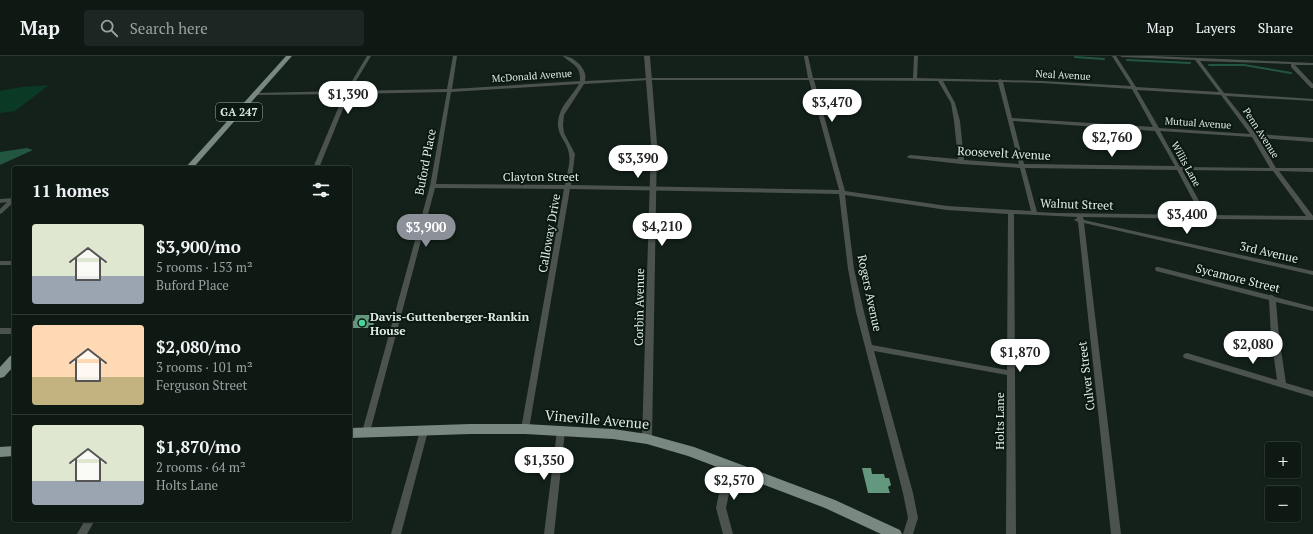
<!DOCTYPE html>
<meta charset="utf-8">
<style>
body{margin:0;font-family:"PT Serif",serif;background:#1c2622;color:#f1f3f6;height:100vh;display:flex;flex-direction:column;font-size:15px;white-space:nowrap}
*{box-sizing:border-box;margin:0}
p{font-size:13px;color:#9ba0a0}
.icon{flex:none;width:22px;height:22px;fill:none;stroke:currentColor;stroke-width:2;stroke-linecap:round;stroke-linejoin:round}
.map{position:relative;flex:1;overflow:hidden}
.panel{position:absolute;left:12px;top:110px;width:340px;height:356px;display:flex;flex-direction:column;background:#0e1914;border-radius:4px;box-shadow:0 1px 3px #0004,0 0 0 1px #2e3834}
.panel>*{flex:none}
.controls{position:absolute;left:1265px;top:386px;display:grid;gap:8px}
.controls a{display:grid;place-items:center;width:36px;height:36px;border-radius:4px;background:#0e1914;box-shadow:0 1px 3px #0004,0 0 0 1px #2e3834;font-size:20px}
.price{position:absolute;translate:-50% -34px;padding:0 9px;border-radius:14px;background:#fff;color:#222;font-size:13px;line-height:26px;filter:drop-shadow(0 1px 2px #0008)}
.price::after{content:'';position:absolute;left:50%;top:24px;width:12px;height:9px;margin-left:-6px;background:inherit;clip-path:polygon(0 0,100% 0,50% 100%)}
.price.on{background:#8c9099;color:#fff}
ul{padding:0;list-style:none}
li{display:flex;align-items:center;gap:12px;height:100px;padding:0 20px}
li+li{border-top:1px solid #2e3834}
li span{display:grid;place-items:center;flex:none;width:112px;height:80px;border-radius:4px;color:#555}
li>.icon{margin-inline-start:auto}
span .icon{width:48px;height:48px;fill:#fffc;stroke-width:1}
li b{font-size:17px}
h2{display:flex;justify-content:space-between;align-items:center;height:48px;padding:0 20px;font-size:17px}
header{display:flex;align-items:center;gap:24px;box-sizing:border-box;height:56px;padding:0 20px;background:#0e1914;border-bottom:1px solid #2e3834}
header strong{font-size:19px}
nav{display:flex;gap:22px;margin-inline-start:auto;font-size:14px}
.search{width:280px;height:36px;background:#1c2622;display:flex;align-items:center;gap:10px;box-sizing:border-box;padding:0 14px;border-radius:4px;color:#9ba0a0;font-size:15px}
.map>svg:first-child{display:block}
.green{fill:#0a3926}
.water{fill:#235640}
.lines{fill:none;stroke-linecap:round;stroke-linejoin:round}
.stream{stroke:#235640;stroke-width:2}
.building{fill:#64987e}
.minor{fill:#4c534f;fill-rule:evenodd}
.tertiary{fill:#4c534f;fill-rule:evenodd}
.primary{fill:#798880;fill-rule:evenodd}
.poi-dot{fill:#4bd49b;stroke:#0a1811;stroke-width:1.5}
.labels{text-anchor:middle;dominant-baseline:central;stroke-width:4;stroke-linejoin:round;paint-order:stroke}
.far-street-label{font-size:10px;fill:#e1eae5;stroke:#0a1811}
.shield{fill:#0a1811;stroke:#a0aba5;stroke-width:1}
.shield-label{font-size:11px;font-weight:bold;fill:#e1eae5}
.street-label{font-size:12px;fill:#e1eae5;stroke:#0a1811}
.poi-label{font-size:12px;font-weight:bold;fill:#e1eae5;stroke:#0a1811;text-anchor:start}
.near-street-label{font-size:14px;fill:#e1eae5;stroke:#0a1811}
</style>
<header>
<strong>Map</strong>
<div class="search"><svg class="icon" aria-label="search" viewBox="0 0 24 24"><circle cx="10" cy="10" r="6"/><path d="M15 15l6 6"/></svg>Search here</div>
<nav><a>Map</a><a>Layers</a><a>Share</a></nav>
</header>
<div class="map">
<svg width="1313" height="478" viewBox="0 0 1313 478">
<rect width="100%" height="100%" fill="#13211a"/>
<path class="green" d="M 49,29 L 15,55 L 0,57 L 0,35 L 21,31 Z"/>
<path class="water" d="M 27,92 L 33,94 L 0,109 L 0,96 Z"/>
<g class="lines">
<g class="stream">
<path d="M 1075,1 L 1104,3"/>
<path d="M 1127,4 L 1190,7"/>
<path d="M 1209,9 L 1244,9 L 1291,17"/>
</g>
</g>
<g class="building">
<path d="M 356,259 L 370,259 L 375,263 L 373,270 L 368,272 L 350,272 L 350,265 L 354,265 Z"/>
<path d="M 862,412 L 871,412 L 872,418 L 884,418 L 885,422 L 889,422 L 891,429 L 888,431 L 890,437 L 868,437 Z"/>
</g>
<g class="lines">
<g class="minor">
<path d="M 367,0 L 371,0 L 350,35 L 447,33 L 453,0 L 457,0 L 452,33 L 580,25 C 581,10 573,9 563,0 C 572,0 583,9 585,18 C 586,21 585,23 585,25 L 649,22 L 808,22 L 804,0 L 808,0 L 813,22 L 913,22 L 914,0 L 918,0 L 917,22 L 998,24 L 1000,23 L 1002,24 L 1042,25 L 1131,30 L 1112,0 L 1116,0 L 1136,31 L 1219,36 L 1195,4 L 1122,1 L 1120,0 L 1154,0 L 1313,7 L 1313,9 L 1295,9 L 1313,28 L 1313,32 L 1311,32 L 1291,11 L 1291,8 L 1200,5 L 1224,37 L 1313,43 L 1313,45 L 1226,40 L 1256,78 L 1313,82 L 1313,86 L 1258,82 L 1276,112 L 1313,112 L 1313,116 L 1279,115 L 1313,160 L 1313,164 L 1209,163 L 1206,164 L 1203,163 L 1083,161 L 1084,164 L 1313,215 L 1313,219 L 1084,167 L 1121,478 L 1111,478 L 1078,166 L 1074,164 L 1077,162 L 1077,161 L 1014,158 L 1016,478 L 1006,478 L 1007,319 L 874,295 L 913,437 L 918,462 L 913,478 L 903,478 L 908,462 L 903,437 L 856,256 L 848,213 L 839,138 L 570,133 L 529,373 L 528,375 L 525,376 L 522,375 L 521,373 L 564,133 L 435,132 L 370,376 L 369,378 L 366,379 L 363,378 L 362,376 L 430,130 L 447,36 L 349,38 L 319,112 L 313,112 L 344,38 L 255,39 L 253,38 L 255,37 L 346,35 ZM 649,24 L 809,24 L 839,134 L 571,129 L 575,98 L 564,77 L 563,69 L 564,59 L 584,28 ZM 814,24 L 938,25 L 951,47 L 954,65 L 958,103 L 910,99 L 907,101 L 908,102 L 961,108 L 1020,112 L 1031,155 L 947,150 L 845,135 ZM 943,25 L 998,26 L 1019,108 L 964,104 L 960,65 L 955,47 ZM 1003,26 L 1042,27 L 1132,33 L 1153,71 L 1012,62 ZM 579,28 C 573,39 562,48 559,60 C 554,79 567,83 569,98 C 571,108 566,120 565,129 L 436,128 L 451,36 ZM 1137,34 L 1221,39 L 1250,78 L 1159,72 ZM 1013,65 L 1155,75 L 1175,110 L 1024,108 ZM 1160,75 L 1252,81 L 1270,112 L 1180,111 ZM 1025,112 L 1177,114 L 1201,159 L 1057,157 L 1037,156 ZM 1182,114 L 1273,115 L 1306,160 L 1207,159 ZM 845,139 L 947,154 L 1008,158 L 1007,314 L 872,289 L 864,256 L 854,213 Z"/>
<path d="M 14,142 L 14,146 L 2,157 L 0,158 L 0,153 L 7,146 L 0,147 L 0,143 Z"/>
<rect x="0" y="205" width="14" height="4"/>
<path d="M 1156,211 L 1158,211 L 1269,239 L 1272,239 L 1275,241 L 1313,251 L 1313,255 L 1276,246 L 1279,281 L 1286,327 L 1313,335 L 1313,341 L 1184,302 L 1183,300 L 1184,298 L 1187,297 L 1277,324 L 1271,281 L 1269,244 L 1156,215 L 1155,213 Z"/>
<rect x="0" y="272" width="14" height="6"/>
<path d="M 424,372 L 427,373 L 428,375 L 401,478 L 391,478 L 420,375 L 421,373 Z"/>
<path d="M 561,372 L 564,373 L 565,375 L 554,478 L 544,478 L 557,375 L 558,373 Z"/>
<path d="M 732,407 L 735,408 L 736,411 L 731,428 L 726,452 L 733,478 L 723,478 L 716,452 L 721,428 L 729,408 Z"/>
<path d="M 85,464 L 95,464 L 87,478 L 77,478 Z"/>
</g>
<path class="tertiary" d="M 644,0 L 650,0 L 657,88 L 652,383 L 650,386 L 647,387 L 644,386 L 642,383 L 651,88 Z"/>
<g class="primary">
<path d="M 286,0 L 292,0 L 193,112 L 185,112 Z"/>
<path d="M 14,299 L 14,310 L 4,321 L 0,322 L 0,311 L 10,300 Z"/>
<path d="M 470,368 L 525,368 L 613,373 L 647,378 L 694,391 L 835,444 L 900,474 L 902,478 L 881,478 L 825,452 L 688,400 L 647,388 L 613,383 L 525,378 L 470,378 L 350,382 L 350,372 Z"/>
<path d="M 14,390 L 14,400 L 0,401 L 0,391 Z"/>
</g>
</g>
<circle class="poi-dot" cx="362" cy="267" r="4"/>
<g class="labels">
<g class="far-street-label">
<text transform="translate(1063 19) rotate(3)">Neal Avenue</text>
<text transform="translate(532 20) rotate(-4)">McDonald Avenue</text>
<text transform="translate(1198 67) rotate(4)">Mutual Avenue</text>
<text transform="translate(1261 77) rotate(57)">Penn Avenue</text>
<text transform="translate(1186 108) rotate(61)">Willis Lane</text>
</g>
<rect class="shield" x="216" y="47" width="46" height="18" rx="3"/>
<g class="shield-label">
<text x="239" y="56">GA 247</text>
</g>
<g class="street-label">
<text transform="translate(1004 97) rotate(3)">Roosevelt Avenue</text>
<text transform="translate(425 106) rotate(-79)">Buford Place</text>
<text x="541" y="120">Clayton Street</text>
<text transform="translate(1077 148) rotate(2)">Walnut Street</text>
<text transform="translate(549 177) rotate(-80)">Calloway Drive</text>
<text transform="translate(1269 196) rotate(13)">3rd Avenue</text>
<text transform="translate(1238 222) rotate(14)">Sycamore Street</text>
<text transform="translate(870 237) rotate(78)">Rogers Avenue</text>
<text transform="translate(639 251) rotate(-89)">Corbin Avenue</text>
<text transform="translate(1086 320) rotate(-97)">Culver Street</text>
<text transform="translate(999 365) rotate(-90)">Holts Lane</text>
</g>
<g class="poi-label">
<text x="370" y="260">Davis-Guttenberger-Rankin<tspan x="370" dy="14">House</tspan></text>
</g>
<g class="near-street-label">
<text transform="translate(597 363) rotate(5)">Vineville Avenue</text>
</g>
</g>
</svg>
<div class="controls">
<a>+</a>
<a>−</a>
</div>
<b class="price" style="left:348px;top:59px">$1,390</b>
<b class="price" style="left:832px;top:67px">$3,470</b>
<b class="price" style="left:1112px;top:102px">$2,760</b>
<b class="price" style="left:638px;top:123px">$3,390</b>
<b class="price" style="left:1187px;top:179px">$3,400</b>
<b class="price" style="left:662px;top:191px">$4,210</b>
<b class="price on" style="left:426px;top:192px">$3,900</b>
<b class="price" style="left:1253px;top:309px">$2,080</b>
<b class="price" style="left:1020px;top:317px">$1,870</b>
<b class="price" style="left:544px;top:425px">$1,350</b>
<b class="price" style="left:734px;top:445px">$2,570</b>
<section class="panel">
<h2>11 homes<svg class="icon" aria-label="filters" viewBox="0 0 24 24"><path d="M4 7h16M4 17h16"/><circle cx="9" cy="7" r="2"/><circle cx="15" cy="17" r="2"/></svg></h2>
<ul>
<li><span style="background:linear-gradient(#dfe7d0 65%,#9aa5b1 0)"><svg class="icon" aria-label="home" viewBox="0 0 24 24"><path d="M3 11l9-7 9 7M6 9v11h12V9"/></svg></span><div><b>$3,900/mo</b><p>5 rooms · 153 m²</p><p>Buford Place</p></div></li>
<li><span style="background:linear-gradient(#ffd9b3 65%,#c2b280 0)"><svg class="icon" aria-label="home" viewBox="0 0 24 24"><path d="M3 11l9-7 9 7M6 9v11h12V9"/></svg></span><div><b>$2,080/mo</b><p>3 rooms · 101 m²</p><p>Ferguson Street</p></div></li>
<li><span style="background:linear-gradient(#dfe7d0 70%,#9aa5b1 0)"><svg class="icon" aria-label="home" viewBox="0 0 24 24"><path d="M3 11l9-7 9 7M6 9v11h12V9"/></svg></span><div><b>$1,870/mo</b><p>2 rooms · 64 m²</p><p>Holts Lane</p></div></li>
</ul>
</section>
</div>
